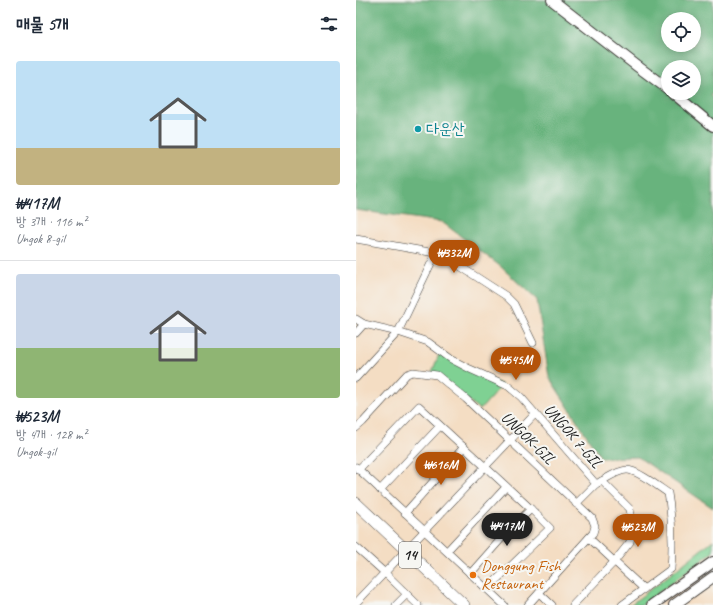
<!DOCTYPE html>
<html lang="ko">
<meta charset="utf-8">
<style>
body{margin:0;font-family:Caveat,"Poor Story",sans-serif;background:#f2f2f3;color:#1f2937;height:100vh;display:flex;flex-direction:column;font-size:15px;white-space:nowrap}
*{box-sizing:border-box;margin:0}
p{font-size:13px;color:#747a83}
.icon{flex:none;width:22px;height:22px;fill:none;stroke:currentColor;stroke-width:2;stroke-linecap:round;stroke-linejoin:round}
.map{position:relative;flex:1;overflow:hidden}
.sheet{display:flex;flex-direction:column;background:#fff;width:356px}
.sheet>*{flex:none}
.tools{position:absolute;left:305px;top:12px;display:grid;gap:8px}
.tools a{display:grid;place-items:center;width:40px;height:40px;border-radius:50%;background:#fff;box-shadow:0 2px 10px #0003;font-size:20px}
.price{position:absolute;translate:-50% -34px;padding:0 9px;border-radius:14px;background:#b45309;color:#fff;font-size:13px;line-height:26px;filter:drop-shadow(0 1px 2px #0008)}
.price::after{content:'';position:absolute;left:50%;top:24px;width:12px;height:9px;margin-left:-6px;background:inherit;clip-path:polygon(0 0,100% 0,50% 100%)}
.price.selected{background:#222;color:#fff}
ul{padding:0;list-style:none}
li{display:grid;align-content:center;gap:8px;height:212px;padding:0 16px}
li+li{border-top:1px solid #e0e1e3}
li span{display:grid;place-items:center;height:124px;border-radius:4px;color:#555}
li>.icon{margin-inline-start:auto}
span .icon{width:72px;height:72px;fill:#fffc;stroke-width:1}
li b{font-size:17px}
h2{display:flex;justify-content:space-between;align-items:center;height:48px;padding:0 16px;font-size:17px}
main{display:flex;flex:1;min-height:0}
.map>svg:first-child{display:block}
.green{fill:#7fd193;stroke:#4e7658}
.forest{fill:#67b37d;stroke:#42684c;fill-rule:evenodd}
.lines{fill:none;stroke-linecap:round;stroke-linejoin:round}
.street-casing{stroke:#3c3935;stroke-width:8}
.secondary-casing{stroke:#3c3935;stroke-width:12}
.primary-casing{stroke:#3c3935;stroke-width:12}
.street{stroke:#fff;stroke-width:7}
.secondary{stroke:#fff;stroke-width:10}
.primary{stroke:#fff;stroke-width:11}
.culture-dot{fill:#0f9aa8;stroke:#f6f6f2;stroke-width:1.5}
.food-dot{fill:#e8710a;stroke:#f6f6f2;stroke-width:1.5}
.labels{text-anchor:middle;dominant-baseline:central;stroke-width:4;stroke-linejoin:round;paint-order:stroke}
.shield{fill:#f6f6f2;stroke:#5d5d5c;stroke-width:1}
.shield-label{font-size:15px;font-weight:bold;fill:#1c1c1c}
.culture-label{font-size:16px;fill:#0d838f;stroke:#f6f6f2;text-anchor:start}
.street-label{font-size:16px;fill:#1c1c1c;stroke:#f6f6f2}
.food-label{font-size:16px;fill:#c56008;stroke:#f6f6f2;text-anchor:start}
</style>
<main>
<section class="sheet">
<h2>매물 5개<svg class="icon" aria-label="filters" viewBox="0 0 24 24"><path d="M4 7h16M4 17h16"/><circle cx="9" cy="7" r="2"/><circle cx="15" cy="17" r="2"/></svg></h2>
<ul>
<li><span style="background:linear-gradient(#bfe0f5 70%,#c2b280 0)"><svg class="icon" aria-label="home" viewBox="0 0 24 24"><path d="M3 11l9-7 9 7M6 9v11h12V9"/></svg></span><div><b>₩417M</b><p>방 3개 · 116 m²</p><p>Ungok 8-gil</p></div></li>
<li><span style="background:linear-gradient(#c9d6e8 60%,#8fb573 0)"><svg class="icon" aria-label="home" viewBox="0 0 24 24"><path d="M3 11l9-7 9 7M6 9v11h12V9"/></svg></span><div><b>₩523M</b><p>방 4개 · 128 m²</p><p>Ungok-gil</p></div></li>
</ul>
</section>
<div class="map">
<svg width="357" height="605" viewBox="0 0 357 605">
<rect width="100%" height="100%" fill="#f6f6f2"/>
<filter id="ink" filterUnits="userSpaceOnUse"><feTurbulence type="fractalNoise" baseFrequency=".025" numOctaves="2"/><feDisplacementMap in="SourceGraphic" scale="8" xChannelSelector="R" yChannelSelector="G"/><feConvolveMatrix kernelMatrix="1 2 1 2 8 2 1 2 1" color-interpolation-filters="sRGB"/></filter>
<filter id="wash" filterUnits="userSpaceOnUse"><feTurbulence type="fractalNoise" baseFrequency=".012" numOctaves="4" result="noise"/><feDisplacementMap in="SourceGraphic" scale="16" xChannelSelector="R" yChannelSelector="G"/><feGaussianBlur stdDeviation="0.9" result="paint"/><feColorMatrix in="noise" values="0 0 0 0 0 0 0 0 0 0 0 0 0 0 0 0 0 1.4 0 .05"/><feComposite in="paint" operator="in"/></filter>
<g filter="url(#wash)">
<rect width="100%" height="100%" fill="#f4ddc3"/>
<g class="green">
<path d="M 84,352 L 146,385 L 124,410 L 76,372 Z"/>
<path d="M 357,540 L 357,552 L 286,605 L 274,605 L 316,573 Z"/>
</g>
<path class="forest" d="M 0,0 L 357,0 L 357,94 L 354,95 L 357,98 L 357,508 L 282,457 L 245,458 L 193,377 L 181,300 L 144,266 L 86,222 L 0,210 ZM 312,19 L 338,19 L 338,45 L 312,45 ZM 312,67 L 338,67 L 338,93 L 312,93 Z"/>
</g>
<g filter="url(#ink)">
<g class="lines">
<g class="street-casing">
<g id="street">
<path d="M 0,239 L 85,254 L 150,296 L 158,304 L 177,343"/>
<path d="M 0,319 L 8,324 L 42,332 L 72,342 L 95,359 L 114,369 L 152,386 L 165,397 L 240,484 L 220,504"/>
<path d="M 0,333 L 8,324"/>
<path d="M 0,378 L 42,332 L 80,253"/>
<path d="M 0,428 L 7,422 L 51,374 L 57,372 L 81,375 L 110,399 L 236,518 L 239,526 L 237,533 L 172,605"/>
<path d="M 0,467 L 148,605"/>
<path d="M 2,470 L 63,406 L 175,509 L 194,528 L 131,589"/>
<path d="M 240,484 C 248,480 262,470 271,470 C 281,470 303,487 312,493 C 316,518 317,544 315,569 L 266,605"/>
<path d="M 24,490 L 84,426"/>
<path d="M 49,513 L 108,447"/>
<path d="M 233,538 L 288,589"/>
<path d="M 0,547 L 28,572 L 62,605"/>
<path d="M 91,551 L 150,487"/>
<path d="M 114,574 L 153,530 L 175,509"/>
<path d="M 183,593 L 196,605"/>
<path d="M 0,603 L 179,414"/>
<path d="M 40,605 L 50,595"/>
<path d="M 217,605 L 258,562 L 274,542 L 277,528 L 274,509 L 246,481"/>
</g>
</g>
<g class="secondary-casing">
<g id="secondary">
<path d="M 196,0 L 281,66 L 312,89"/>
<path d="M 317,93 L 357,126"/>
<path d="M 296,605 L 357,562"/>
<path d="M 318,605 L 357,577"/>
</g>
</g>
<g class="primary-casing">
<path id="primary" d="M 0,503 L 108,605"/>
</g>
<use href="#street" class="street"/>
<use href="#secondary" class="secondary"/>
<use href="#primary" class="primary"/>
</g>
</g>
<circle class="culture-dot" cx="62" cy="129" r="4"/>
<circle class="food-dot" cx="117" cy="575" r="4"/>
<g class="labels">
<rect class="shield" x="43" y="542" width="22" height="26" rx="3"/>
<g class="shield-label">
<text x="54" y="555">14</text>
</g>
<g class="culture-label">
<text x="70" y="129">다운산</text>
</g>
<g class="street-label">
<text transform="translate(217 436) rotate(49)">UNGOK 7-GIL</text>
<text transform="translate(172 438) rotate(44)">UNGOK-GIL</text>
</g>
<g class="food-label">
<text x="125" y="566">Donggung Fish<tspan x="125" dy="18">Restaurant</tspan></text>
</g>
</g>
</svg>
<div class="tools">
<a><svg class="icon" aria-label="locate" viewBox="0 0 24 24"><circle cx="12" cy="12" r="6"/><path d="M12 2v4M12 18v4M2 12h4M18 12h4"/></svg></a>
<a><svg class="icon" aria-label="layers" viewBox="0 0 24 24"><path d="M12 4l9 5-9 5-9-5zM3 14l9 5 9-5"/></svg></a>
</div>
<b class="price" style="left:98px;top:274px">₩332M</b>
<b class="price" style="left:160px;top:381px">₩545M</b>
<b class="price" style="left:85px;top:486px">₩616M</b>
<b class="price selected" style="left:151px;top:547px">₩417M</b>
<b class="price" style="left:282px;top:548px">₩523M</b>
</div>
</main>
